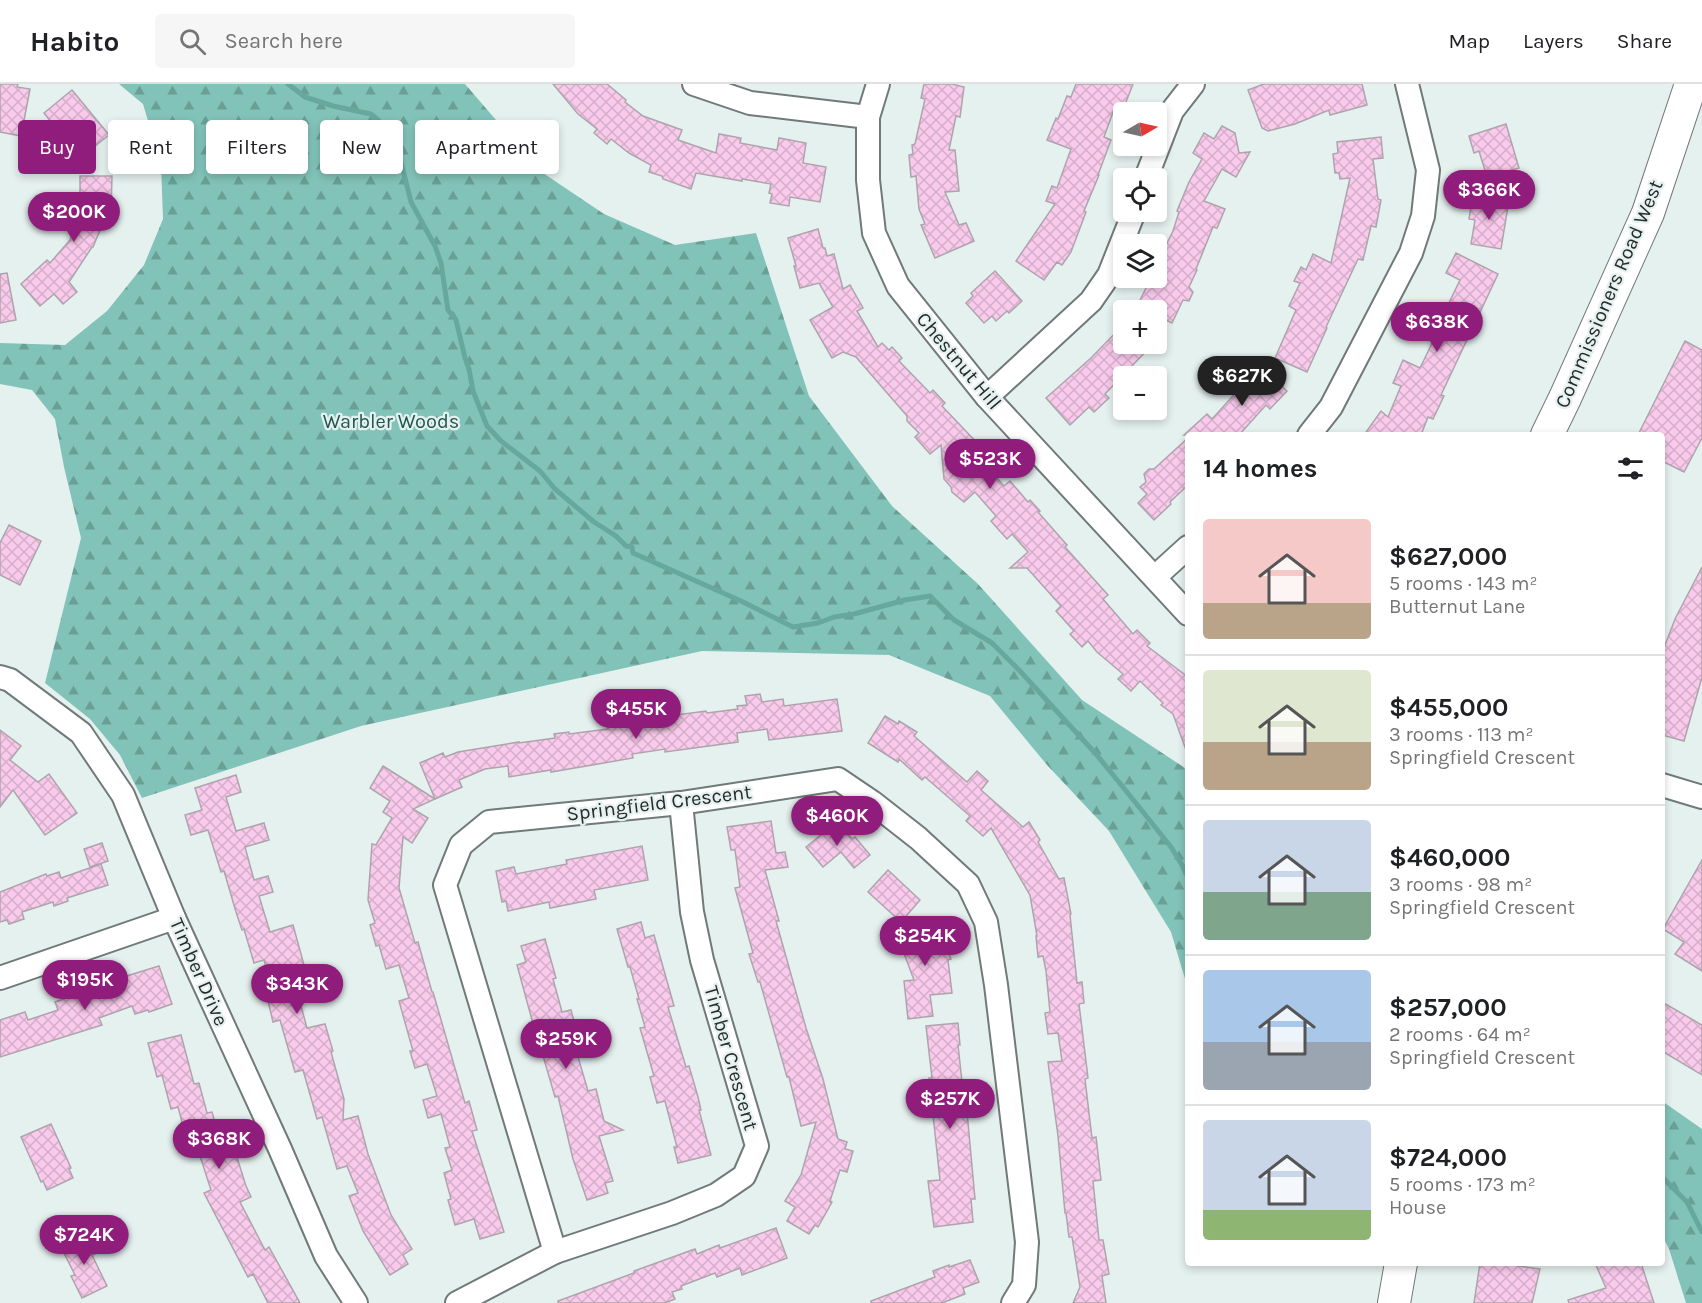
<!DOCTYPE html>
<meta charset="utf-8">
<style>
body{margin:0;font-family:Karla,sans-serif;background:#f6f6f6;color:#202124;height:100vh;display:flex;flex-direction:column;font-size:22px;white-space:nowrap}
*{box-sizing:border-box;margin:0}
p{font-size:20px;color:#757577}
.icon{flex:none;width:33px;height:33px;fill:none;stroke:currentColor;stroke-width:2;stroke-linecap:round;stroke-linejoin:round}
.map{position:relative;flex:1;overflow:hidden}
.panel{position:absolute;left:1185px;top:348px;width:480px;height:834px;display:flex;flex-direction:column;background:#fff;border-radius:6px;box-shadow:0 3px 9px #0003}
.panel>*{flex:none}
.hud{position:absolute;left:18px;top:36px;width:570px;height:54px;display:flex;gap:12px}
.needle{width:39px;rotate:81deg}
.controls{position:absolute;left:1113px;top:18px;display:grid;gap:12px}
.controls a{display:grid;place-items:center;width:54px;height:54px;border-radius:6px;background:#fff;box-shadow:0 3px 9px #0003;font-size:30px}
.price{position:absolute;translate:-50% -51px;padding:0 14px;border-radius:21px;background:#901c7c;color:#fff;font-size:20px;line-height:39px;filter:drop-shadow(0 2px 3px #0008)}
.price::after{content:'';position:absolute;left:50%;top:36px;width:18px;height:14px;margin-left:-9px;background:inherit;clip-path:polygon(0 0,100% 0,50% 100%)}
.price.on{background:#222;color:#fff}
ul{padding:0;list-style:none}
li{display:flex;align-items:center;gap:18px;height:150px;padding:0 18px}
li+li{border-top:2px solid #e0e0e0}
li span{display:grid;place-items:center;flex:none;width:168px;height:120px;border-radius:6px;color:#555}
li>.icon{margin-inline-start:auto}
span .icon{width:72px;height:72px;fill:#fffc;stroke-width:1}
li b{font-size:26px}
h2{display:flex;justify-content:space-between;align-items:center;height:72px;padding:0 18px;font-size:26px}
.chip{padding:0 21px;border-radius:6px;background:#fff;box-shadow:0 3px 9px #0003;font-size:21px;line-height:54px}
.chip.on{background:#901c7c;color:#fff}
header{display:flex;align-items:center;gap:36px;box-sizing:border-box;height:84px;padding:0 30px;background:#fff;border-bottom:2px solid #e0e0e0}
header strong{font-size:28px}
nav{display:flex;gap:33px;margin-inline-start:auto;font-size:21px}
.search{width:420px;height:54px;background:#f6f6f6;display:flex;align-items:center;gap:15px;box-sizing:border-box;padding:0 21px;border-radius:6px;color:#757577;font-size:22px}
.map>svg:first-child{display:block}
.forest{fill:url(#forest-firs)}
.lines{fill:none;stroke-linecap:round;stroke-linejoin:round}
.stream{stroke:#67a89e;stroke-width:5}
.building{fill:url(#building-cross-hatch);stroke:#ada5ab;stroke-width:1.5}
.street-casing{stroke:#707a78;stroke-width:26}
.secondary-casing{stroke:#707a78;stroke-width:34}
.street{stroke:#fff;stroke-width:22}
.secondary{stroke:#fff;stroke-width:32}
.labels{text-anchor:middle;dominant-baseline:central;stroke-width:4.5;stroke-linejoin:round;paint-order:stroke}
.street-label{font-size:20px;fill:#262a29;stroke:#e5f1ef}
.park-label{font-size:20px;fill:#1f574f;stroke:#e5f1ef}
</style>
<header>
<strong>Habito</strong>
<div class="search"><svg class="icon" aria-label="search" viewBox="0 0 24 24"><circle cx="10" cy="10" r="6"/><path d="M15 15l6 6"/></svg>Search here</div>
<nav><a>Map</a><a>Layers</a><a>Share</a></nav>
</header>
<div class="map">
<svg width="1702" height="1219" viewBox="0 0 1702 1219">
<defs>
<pattern id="forest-firs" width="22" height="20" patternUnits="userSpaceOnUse" patternTransform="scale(1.5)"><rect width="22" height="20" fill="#82c3b9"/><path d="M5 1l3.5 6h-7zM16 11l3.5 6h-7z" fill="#6a9f96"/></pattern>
<pattern id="building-cross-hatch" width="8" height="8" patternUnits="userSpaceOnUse" patternTransform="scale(1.5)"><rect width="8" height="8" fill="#f9caec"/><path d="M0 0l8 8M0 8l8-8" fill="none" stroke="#d5aeca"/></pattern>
</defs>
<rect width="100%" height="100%" fill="#e5f1ef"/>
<g class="forest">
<path d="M 119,0 L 465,0 L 540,87 L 604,130 L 675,161 L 756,149 L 809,312 L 892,422 L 978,500 L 1082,616 L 1188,686 L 1188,905 L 1171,848 L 1109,747 L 1047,681 L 990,612 L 889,571 L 702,567 L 361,642 L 142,714 L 120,671 L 90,635 L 45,599 L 81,454 L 64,383 L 55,335 L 32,306 L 0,300 L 0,259 L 65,261 L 107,227 L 144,181 L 163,135 L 161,81 L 143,20 Z"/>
<path d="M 1662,1017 L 1702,1045 L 1702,1219 L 1686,1219 L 1669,1165 L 1662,1151 Z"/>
</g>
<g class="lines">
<g class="stream">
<path d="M 288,0 L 305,13 L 333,22 L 371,30 L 394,50 L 411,118 L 435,162 L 441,179 L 448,226 L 456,236 L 465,274 L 469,285 L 473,307 L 487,342 L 501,357 L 540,387 L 555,405 L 594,438 L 616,452 L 626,462 L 632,463 L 633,469 L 741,517 L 793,543 L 818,539 L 834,533 L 854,530 L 905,516 L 930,512 L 954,536 L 992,559 L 1019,586 L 1096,670 L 1131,713 L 1171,763 L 1182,781 L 1188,794"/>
<path d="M 1662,1093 L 1687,1118 L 1702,1148"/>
</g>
</g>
<g class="building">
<path d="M 0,0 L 18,0 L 17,3 L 30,5 L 21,52 L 0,48 Z"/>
<path d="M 553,0 L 607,0 L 626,16 L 625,18 L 643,32 L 682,46 L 678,56 L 716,69 L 719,50 L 741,54 L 740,59 L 777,66 L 779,54 L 806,59 L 803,79 L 826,83 L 820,118 L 790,113 L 789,122 L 770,119 L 772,110 L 769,109 L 771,100 L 742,95 L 742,97 L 696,89 L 691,105 L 663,95 L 662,92 L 649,88 L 651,81 L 629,69 L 611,55 L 607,60 L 594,49 L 597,45 L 578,30 Z"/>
<path d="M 924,0 L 952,0 L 964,3 L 960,33 L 956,32 L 949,66 L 955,66 L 959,107 L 945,108 L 959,141 L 966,139 L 974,157 L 935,174 L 921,141 L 925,140 L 919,125 L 916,92 L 911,93 L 909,71 L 913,70 L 912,61 L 915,60 L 925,15 L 921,14 Z"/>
<path d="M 1076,0 L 1133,0 L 1124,23 L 1116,20 L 1104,53 L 1111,56 L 1098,91 L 1099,91 L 1084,127 L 1086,128 L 1071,168 L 1062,181 L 1057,178 L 1044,196 L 1016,177 L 1055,120 L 1046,117 L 1052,102 L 1057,104 L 1071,65 L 1047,56 L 1056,34 L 1058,35 L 1067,12 L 1071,13 Z"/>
<path d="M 1264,0 L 1362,0 L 1367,21 L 1330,31 L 1329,26 L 1295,40 L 1268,47 L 1262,44 L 1248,6 Z"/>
<path d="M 72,6 L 109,51 L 61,89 L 45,69 L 64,54 L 44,29 Z"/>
<path d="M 1506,40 L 1519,84 L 1487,93 L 1479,67 L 1474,69 L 1469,52 Z"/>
<path d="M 1222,42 L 1235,49 L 1239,69 L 1250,68 L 1236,93 L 1222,85 L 1204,117 L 1225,125 L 1217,144 L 1213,143 L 1196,185 L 1197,186 L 1189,203 L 1193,208 L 1189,217 L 1183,216 L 1172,239 L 1156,231 L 1156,226 L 1147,226 L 1137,222 L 1151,194 L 1156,194 L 1156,181 L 1173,147 L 1179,128 L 1177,127 L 1189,98 L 1202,75 L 1193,69 L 1204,49 L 1214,55 Z"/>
<path d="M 1381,53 L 1383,74 L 1373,75 L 1378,115 L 1381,116 L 1376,143 L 1371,142 L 1363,176 L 1358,175 L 1326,243 L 1327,244 L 1307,288 L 1275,274 L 1296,226 L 1289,222 L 1300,199 L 1294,197 L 1301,183 L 1306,186 L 1313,170 L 1331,179 L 1350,94 L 1340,95 L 1339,89 L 1335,89 L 1333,70 L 1338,69 L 1337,58 Z"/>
<path d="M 80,92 L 112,92 L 111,130 L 109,130 L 109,144 L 101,144 L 93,163 L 92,163 L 69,198 L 77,208 L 63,220 L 54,210 L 40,222 L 21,200 L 47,176 L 50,179 L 70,156 L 80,130 Z"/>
<path d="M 1473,110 L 1509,116 L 1501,165 L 1471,160 L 1475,136 L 1469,135 Z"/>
<path d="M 818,145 L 823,164 L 825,164 L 827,172 L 834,170 L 843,205 L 850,201 L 863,224 L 857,227 L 878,263 L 882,259 L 889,266 L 892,263 L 902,274 L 899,277 L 930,309 L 933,306 L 945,319 L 942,322 L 981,363 L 975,369 L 1004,402 L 1010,397 L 1028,418 L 1030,416 L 1040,427 L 1038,428 L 1067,461 L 1065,463 L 1108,511 L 1103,515 L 1133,550 L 1137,546 L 1150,559 L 1147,562 L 1188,593 L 1188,665 L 1186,666 L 1173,630 L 1161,621 L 1163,619 L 1140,597 L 1131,607 L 1118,595 L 1123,590 L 1097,568 L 1088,557 L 1082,563 L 1070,550 L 1074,547 L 1056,527 L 1061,522 L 1027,484 L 1010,484 L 1028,468 L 1012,450 L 1007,455 L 998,445 L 991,437 L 996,432 L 975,408 L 964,418 L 952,408 L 951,403 L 944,395 L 941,361 L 930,370 L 915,353 L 919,349 L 907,337 L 907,332 L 856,273 L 843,268 L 832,274 L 810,236 L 833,223 L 819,199 L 800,204 L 794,182 L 796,182 L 788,154 Z"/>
<path d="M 1456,169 L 1498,190 L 1441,311 L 1444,312 L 1433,335 L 1428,333 L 1421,351 L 1364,351 L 1381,327 L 1388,333 L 1401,302 L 1393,299 L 1403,276 L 1420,284 L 1436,251 L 1420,243 L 1430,223 L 1444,229 L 1460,196 L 1446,189 Z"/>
<path d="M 995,187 L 1022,217 L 1009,229 L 1007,227 L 996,237 L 992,232 L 984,239 L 966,219 L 973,212 L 971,209 Z"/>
<path d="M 7,189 L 16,236 L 0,239 L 0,190 Z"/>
<path d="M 1124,240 L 1124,260 L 1153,260 L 1105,310 L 1109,314 L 1094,328 L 1089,323 L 1070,341 L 1046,314 L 1091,274 Z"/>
<path d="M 1685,257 L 1702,266 L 1702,354 L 1684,388 L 1662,377 L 1662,351 L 1638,351 Z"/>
<path d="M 1260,282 L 1287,307 L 1270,325 L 1266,321 L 1239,351 L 1184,351 L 1207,330 L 1212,335 Z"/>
<path d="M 1188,354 L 1188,401 L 1170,418 L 1171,420 L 1154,436 L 1138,419 L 1147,410 L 1140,403 L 1146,398 L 1144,390 L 1149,385 L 1154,385 Z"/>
<path d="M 9,441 L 41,457 L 20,501 L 0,491 L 0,459 Z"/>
<path d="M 1702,483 L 1702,593 L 1684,657 L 1662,651 L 1662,569 L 1675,535 Z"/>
<path d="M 760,610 L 762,618 L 783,615 L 784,622 L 837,615 L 842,647 L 769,656 L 767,645 L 737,649 L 738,658 L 665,668 L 665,665 L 632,670 L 633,674 L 551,688 L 551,686 L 509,693 L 508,682 L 485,685 L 459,696 L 462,703 L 435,715 L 420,679 L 443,669 L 445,673 L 458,668 L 519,658 L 519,659 L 555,654 L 554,650 L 569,648 L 569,650 L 608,645 L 607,640 L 634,636 L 634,632 L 654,629 L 654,634 L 706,627 L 707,629 L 738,625 L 737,622 L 747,621 L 745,612 Z"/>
<path d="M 885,632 L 898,640 L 899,637 L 917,648 L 914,652 L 967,698 L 977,687 L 988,697 L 981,706 L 1023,743 L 1029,738 L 1040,756 L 1038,758 L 1059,795 L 1064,794 L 1071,830 L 1070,831 L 1077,899 L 1082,898 L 1084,919 L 1079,920 L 1088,994 L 1085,995 L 1092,1054 L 1096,1053 L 1101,1096 L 1093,1097 L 1099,1156 L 1103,1156 L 1109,1190 L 1102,1192 L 1106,1219 L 1073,1219 L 1080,1203 L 1072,1153 L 1069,1153 L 1066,1129 L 1065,1129 L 1058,1052 L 1048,978 L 1062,977 L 1058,949 L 1048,950 L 1045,929 L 1050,928 L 1046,887 L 1043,872 L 1038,873 L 1036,852 L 1037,852 L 1030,811 L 991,744 L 983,752 L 966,737 L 970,732 L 925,693 L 922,696 L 899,675 L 898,678 L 868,659 Z"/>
<path d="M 0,646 L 21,662 L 10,676 L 38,698 L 49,690 L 77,729 L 45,751 L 13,706 L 0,723 Z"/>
<path d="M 383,682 L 435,715 L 413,725 L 428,734 L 412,759 L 403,753 L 399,804 L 415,859 L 418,858 L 432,908 L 433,908 L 465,1019 L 469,1017 L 477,1046 L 472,1047 L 504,1148 L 480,1155 L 474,1135 L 455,1141 L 448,1116 L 451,1115 L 444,1089 L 452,1086 L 445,1064 L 450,1063 L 441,1030 L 428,1034 L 423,1016 L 437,1012 L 427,980 L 415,984 L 410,967 L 413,967 L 399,917 L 409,914 L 399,881 L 386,885 L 379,861 L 376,862 L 370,841 L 375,839 L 368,816 L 372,760 L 376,761 L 392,734 L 383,728 L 390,717 L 370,704 Z"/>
<path d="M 236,691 L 241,708 L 226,713 L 236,747 L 264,739 L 269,756 L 245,763 L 254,796 L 268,792 L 273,808 L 259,812 L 270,848 L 293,841 L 304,881 L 291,885 L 307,944 L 325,940 L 333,967 L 331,968 L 344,1015 L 343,1036 L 358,1032 L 368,1070 L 391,1131 L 412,1165 L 403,1171 L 408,1180 L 390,1191 L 363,1147 L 349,1112 L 358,1109 L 347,1082 L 337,1085 L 322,1033 L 317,1035 L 303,986 L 295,988 L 280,936 L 273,938 L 268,917 L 275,915 L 264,876 L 254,879 L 244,845 L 242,846 L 236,828 L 224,787 L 221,788 L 208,746 L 191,751 L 185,731 L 202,726 L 195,704 Z"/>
<path d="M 771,737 L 776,769 L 785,768 L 788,783 L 765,786 L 779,837 L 776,837 L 806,944 L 823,995 L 838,1055 L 847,1058 L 845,1065 L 853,1067 L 847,1088 L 840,1086 L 830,1117 L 832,1118 L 818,1143 L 815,1141 L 809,1150 L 787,1137 L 795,1123 L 785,1117 L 801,1091 L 816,1038 L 801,1042 L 789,993 L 787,993 L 760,898 L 758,898 L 749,870 L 753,869 L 735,804 L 740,803 L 735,766 L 731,766 L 727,743 Z"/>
<path d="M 838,737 L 852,755 L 855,753 L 870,771 L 854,784 L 841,768 L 823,783 L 806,763 Z"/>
<path d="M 102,759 L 108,777 L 90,783 L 84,765 Z"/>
<path d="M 642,762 L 648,796 L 594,806 L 596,815 L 550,824 L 549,818 L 508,827 L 506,817 L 502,818 L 496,787 L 514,783 L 516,790 L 567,780 L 566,776 Z"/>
<path d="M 1702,776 L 1702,887 L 1675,870 L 1684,858 L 1663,845 Z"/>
<path d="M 101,780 L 108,801 L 67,814 L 68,817 L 54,822 L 53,818 L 22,828 L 24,835 L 9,840 L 7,836 L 0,838 L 0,808 L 46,790 L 47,792 L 59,788 L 61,794 Z"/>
<path d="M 888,786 L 920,816 L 901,838 L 868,808 Z"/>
<path d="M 934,833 L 951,875 L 948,876 L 952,909 L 930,911 L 933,932 L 908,935 L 904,897 L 914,896 L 896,848 Z"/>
<path d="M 641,838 L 645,854 L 654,851 L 674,922 L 668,923 L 686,983 L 689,982 L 698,1013 L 701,1026 L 699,1026 L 711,1071 L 678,1079 L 674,1063 L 677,1063 L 665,1017 L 657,1019 L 650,993 L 654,992 L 640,944 L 645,943 L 637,915 L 639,915 L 630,883 L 628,883 L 617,845 Z"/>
<path d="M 545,855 L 556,894 L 553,895 L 562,928 L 571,926 L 577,948 L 571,949 L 588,1007 L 596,1005 L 604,1037 L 623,1046 L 599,1052 L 613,1097 L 605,1099 L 608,1109 L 587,1116 L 573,1075 L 558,1012 L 555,1013 L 539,958 L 538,958 L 517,881 L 526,878 L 521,862 Z"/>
<path d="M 159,882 L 172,920 L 149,928 L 148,926 L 135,930 L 132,922 L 99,934 L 102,941 L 0,973 L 0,936 L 25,928 L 28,936 L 58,926 L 55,918 L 107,900 L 107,898 Z"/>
<path d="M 1662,918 L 1702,941 L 1702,991 L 1662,967 Z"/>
<path d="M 958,939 L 960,961 L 958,961 L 963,1007 L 965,1006 L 975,1115 L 971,1115 L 973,1138 L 934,1143 L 928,1097 L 940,1096 L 929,994 L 932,994 L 926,942 Z"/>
<path d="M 181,951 L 194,1000 L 199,999 L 207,1029 L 212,1028 L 217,1045 L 224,1043 L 231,1068 L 235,1067 L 246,1102 L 251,1113 L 240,1118 L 265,1166 L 269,1163 L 300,1219 L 268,1219 L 253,1190 L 248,1193 L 204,1109 L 211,1106 L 200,1072 L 195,1073 L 188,1049 L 185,1049 L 178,1023 L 171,1025 L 162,991 L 157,993 L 148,959 Z"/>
<path d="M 51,1040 L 71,1084 L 69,1085 L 73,1094 L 47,1106 L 43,1097 L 41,1098 L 21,1053 Z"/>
<path d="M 776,1144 L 787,1174 L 742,1191 L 740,1184 L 717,1193 L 715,1189 L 681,1202 L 682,1205 L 672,1208 L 675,1215 L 665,1219 L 558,1219 L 558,1217 L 634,1189 L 634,1187 L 695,1165 L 697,1170 L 719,1161 L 720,1164 Z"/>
<path d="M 87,1150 L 97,1169 L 92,1171 L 107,1202 L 82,1214 L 71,1192 L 75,1191 L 61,1163 Z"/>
<path d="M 970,1176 L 979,1198 L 963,1204 L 965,1210 L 942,1219 L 871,1219 L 871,1217 L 935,1193 L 933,1187 L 949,1181 L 949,1183 Z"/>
<path d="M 1480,1179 L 1519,1179 L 1518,1182 L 1540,1185 L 1532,1219 L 1474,1219 Z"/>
<path d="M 1595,1179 L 1641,1179 L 1654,1219 L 1569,1219 L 1568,1216 L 1606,1204 Z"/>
</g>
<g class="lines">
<g class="street-casing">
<g id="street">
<path d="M 694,0 L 750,19 L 868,33"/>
<path d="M 878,0 L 868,33 L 868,96 L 874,149 L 898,202 L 987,313 L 1188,530"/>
<path d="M 1146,94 L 1172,27 L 1193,0"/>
<path d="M 987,313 L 1091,217 L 1109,191 L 1134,128"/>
<path d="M 1309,351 L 1331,323 L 1411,169 L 1423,132 L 1428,86 L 1407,0"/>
<path d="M 1155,493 L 1188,463"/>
<path d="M 0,593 L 10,596 L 81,649 L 123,711 L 174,834 L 280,1065 L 326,1172 L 356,1219"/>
<path d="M 1662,701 L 1702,713"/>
<path d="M 0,894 L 174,834"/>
<path d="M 555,1168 L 445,801 L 461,761 L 489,738 L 681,719 L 838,695 L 872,718 L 918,754 L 968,800 L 986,838 L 996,901 L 1027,1158 L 1024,1201 L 1013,1219"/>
<path d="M 457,1219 L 555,1168 L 672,1129 L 716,1111 L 744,1092 L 757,1062 L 702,876 L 692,828 L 681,719"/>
</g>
</g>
<g class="secondary-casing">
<g id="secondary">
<path d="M 1547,351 L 1565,314 L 1648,129 L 1691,0"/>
<path d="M 1394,1219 L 1401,1179"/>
</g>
</g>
<use href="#street" class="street"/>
<use href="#secondary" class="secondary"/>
</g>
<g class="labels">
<g class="street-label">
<text transform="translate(1609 210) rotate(-67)">Commissioners Road West</text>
<text transform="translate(959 277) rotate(50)">Chestnut Hill</text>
<text transform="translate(659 719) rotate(-7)">Springfield Crescent</text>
<text transform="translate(199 888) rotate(66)">Timber Drive</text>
<text transform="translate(731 974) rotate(74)">Timber Crescent</text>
</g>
<g class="park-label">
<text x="391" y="337">Warbler Woods</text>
</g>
</g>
</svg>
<div class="controls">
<a><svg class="needle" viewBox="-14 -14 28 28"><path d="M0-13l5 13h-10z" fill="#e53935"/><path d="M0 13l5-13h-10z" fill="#757577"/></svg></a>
<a><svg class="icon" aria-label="locate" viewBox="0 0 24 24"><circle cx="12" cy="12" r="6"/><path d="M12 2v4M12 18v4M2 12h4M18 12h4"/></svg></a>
<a><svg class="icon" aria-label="layers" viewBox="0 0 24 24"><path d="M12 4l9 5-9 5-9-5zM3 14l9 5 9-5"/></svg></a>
<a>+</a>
<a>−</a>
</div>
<b class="price" style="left:1489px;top:137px">$366K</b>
<b class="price" style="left:74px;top:159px">$200K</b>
<b class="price" style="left:1437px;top:269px">$638K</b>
<b class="price on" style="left:1242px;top:323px">$627K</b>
<b class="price" style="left:990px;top:406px">$523K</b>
<b class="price" style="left:636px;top:656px">$455K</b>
<b class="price" style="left:837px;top:763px">$460K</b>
<b class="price" style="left:925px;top:883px">$254K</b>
<b class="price" style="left:85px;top:927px">$195K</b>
<b class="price" style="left:297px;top:931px">$343K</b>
<b class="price" style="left:566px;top:986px">$259K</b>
<b class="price" style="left:950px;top:1046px">$257K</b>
<b class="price" style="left:219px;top:1086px">$368K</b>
<b class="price" style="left:84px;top:1182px">$724K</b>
<div class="hud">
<a class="chip on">Buy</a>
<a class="chip">Rent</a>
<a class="chip">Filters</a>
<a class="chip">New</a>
<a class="chip">Apartment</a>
</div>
<section class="panel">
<h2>14 homes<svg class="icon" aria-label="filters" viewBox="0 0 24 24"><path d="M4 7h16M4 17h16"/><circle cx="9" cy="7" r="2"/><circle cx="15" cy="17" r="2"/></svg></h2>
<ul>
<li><span style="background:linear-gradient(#f6c9c9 70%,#b9a48a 0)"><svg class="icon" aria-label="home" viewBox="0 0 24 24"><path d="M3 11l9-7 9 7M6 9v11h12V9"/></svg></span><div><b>$627,000</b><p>5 rooms · 143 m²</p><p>Butternut Lane</p></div></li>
<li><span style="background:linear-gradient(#dfe7d0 60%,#b9a48a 0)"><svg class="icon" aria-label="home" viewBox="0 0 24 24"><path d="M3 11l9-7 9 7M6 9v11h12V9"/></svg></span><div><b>$455,000</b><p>3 rooms · 113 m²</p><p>Springfield Crescent</p></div></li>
<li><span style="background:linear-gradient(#c9d6e8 60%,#7fa58c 0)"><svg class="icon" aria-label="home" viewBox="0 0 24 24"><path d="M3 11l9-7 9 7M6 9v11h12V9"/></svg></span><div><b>$460,000</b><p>3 rooms · 98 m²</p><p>Springfield Crescent</p></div></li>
<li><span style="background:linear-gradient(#a9c7e8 60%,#9aa5b1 0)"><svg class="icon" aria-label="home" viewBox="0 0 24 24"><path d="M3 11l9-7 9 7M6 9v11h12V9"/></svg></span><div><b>$257,000</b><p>2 rooms · 64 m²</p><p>Springfield Crescent</p></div></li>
<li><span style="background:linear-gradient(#c9d6e8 75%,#8fb573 0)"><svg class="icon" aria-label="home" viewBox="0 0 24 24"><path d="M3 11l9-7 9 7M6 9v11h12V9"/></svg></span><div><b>$724,000</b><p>5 rooms · 173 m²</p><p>House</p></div></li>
</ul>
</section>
</div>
